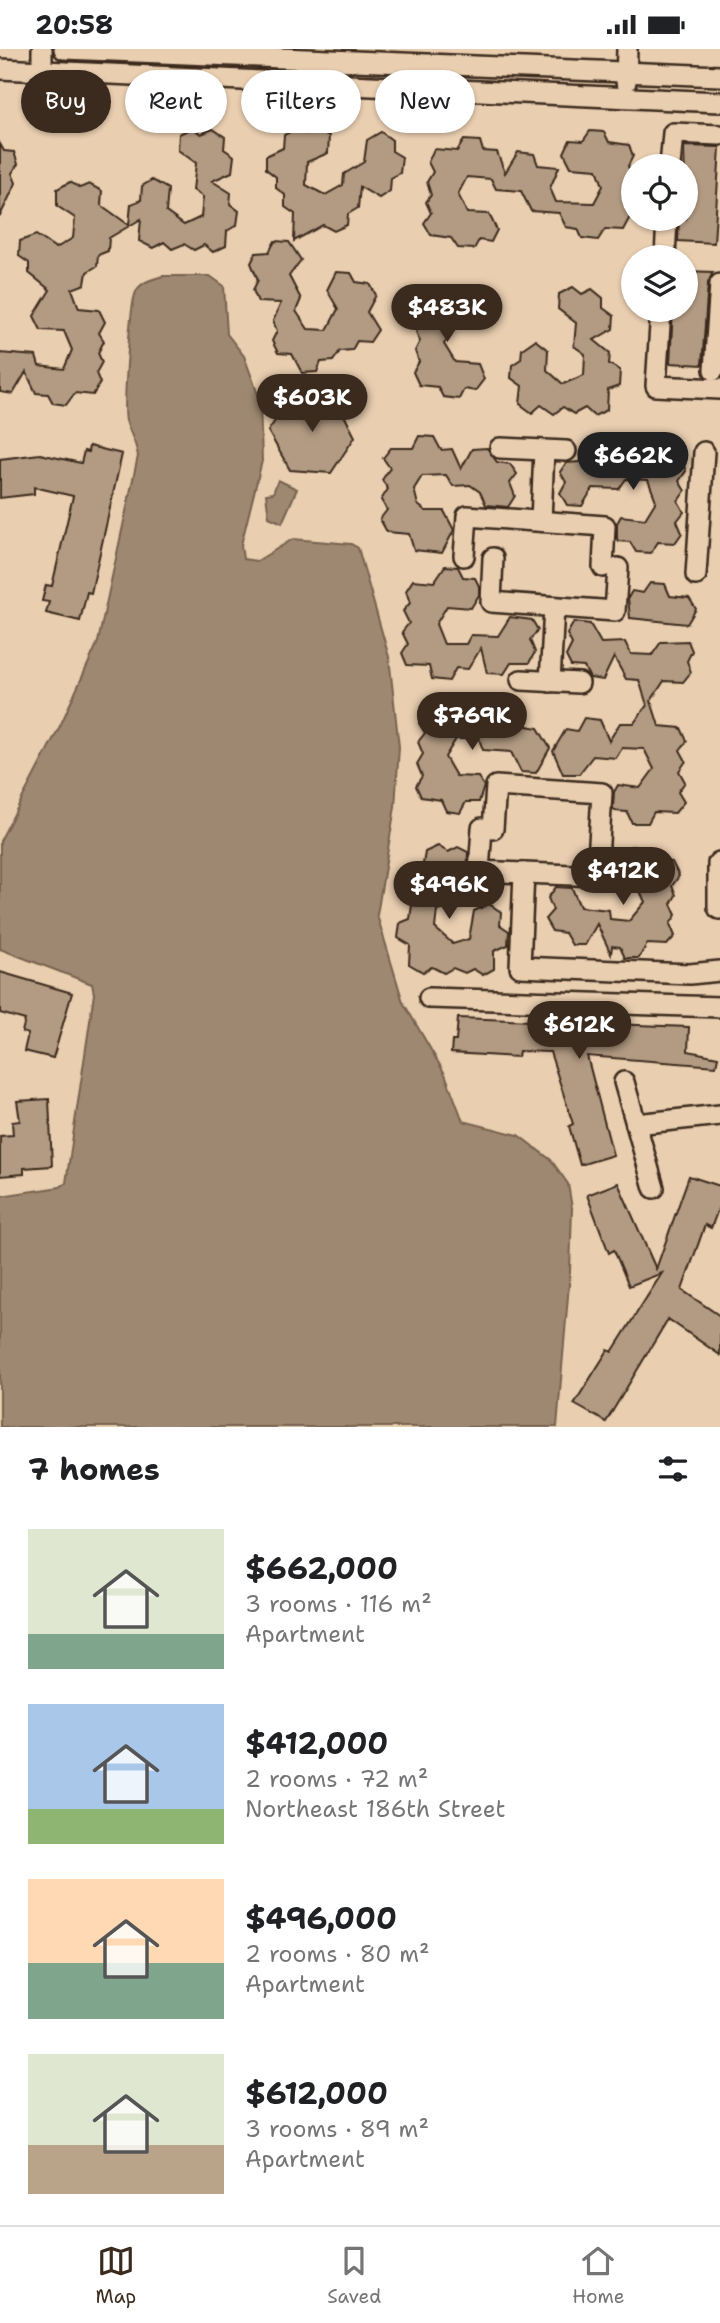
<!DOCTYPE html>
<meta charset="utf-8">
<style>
body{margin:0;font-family:"Shantell Sans",sans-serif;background:#f6f6f6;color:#202124;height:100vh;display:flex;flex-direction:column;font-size:26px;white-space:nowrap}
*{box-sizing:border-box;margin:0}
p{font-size:23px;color:#757577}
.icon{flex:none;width:38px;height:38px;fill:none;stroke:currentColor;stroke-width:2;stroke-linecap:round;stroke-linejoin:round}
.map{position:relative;height:1378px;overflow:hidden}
.sheet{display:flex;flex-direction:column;background:#fff;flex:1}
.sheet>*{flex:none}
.hud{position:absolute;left:21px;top:21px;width:679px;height:63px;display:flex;gap:14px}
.controls{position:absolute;left:621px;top:105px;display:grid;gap:14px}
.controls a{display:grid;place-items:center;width:77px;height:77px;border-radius:50%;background:#fff;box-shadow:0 2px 5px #0004;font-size:35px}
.price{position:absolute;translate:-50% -60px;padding:0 16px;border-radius:24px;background:#3b2a1e;color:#fff;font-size:23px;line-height:46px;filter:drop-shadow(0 2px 4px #0008)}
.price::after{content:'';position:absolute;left:50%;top:42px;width:21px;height:16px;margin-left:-10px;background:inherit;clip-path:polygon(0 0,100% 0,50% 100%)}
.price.current{background:#222;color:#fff}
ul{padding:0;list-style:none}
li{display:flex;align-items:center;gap:21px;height:175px;padding:0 28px}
li span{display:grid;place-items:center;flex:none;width:196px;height:140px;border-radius:0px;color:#555}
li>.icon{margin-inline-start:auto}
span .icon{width:84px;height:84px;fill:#fffc;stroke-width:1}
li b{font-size:30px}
h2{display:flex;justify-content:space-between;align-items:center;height:84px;padding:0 28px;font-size:30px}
.tag{padding:0 24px;border-radius:32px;background:#fff;box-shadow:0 2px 5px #0004;font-size:24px;line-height:63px}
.tag.current{background:#3b2a1e;color:#fff}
.status{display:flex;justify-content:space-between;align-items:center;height:49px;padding:0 35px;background:#fff;direction:ltr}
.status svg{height:19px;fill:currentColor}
.tabs{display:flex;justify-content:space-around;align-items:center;height:98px;border-top:2px solid #e0e0e0;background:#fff;font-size:19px;color:#757577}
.tabs a{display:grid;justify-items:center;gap:4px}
.tabs .current{color:#3b2a1e}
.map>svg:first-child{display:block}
.water{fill:#9e8871;stroke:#766250;stroke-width:2}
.building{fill:#b39b83;stroke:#3b2a1e;stroke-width:2}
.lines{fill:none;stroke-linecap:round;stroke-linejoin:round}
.minor-casing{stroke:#3b2a1e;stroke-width:24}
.major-casing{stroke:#3b2a1e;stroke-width:28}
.minor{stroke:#e9ceb0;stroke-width:19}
.major{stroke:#e9ceb0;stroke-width:23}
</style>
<div class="status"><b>20:58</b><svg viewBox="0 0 49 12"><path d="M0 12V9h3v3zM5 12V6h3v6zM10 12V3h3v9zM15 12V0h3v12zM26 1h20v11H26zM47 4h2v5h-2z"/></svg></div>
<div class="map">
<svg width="720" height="1378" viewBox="0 0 720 1378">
<rect width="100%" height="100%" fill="#e9ceb0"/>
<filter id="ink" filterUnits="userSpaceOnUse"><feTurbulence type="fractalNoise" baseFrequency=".0143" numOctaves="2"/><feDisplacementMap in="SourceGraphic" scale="14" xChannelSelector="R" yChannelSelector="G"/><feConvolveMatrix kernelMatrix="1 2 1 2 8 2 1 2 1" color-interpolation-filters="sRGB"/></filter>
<g filter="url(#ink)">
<g class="water">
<path d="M 163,227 L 210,227 L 224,237 L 227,285 L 244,307 L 260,351 L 262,412 L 241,496 L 243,510 L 257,512 L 293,490 L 351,495 L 358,499 L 389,608 L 399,698 L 395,758 L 377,866 L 403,953 L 445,1025 L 463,1072 L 518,1086 L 551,1111 L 568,1135 L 572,1159 L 570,1223 L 557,1378 L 0,1378 L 0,1147 L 60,1138 L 66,1134 L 94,945 L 92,935 L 0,900 L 0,792 L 61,675 L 98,593 L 138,407 C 136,393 130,384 126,372 C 123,358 130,254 136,243 C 140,233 153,230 163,227 Z"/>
<path d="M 278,431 L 297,440 L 282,474 L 269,468 L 266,445 L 273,444 Z"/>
</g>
<g class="building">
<path d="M 192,79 L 201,85 L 213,80 L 225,88 L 224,100 L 234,107 L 232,123 L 212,132 L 231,144 L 230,155 L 239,162 L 237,176 L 227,182 L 226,197 L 213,203 L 204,196 L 194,201 L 184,195 L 172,200 L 164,193 L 153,199 L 139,192 L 141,170 L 109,189 L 108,202 L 98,206 L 97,217 L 87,223 L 85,235 L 72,240 L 79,259 L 99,261 L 105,273 L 99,284 L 104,292 L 98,304 L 102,313 L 96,324 L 100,334 L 93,346 L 75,344 L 66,356 L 53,354 L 48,345 L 36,344 L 26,323 L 13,345 L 0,343 L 0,304 L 36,307 L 39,317 L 64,320 L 72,301 L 64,282 L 41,281 L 34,267 L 50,241 L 29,224 L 29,214 L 19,207 L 20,192 L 36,186 L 56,199 L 73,189 L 75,169 L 57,157 L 57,140 L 70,133 L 80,139 L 89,135 L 102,142 L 101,156 L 129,176 L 131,155 L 141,151 L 142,137 L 152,131 L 168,140 L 166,163 L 184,176 L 201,168 L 203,148 L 193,141 L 196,114 L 178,101 L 179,85 Z"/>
<path d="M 295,80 L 305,85 L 316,80 L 329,87 L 328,104 L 307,113 L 306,136 L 325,146 L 343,136 L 344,125 L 364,113 L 367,91 L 381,83 L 392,91 L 392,102 L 402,108 L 400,124 L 391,129 L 390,142 L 379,149 L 360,138 L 358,159 L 348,165 L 347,176 L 334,182 L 323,176 L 294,192 L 295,165 L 285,158 L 285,146 L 276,139 L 276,128 L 266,120 L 266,107 L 283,99 L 284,86 Z"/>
<path d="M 590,82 L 604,83 L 609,93 L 629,96 L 633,107 L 628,117 L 633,128 L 627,138 L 631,150 L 626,158 L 630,168 L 623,181 L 605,180 L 598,191 L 582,189 L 578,180 L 566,178 L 559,164 L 531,162 L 521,142 L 496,140 L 491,130 L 467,128 L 458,145 L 467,164 L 489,165 L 497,181 L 491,193 L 479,191 L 474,200 L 458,199 L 451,189 L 431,186 L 424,174 L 431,164 L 426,153 L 431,146 L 427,133 L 433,123 L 428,113 L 434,100 L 457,102 L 464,91 L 480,92 L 483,102 L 497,103 L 505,124 L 518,103 L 534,105 L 538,116 L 559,118 L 550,139 L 556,153 L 594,154 L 603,137 L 597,120 L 571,118 L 564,104 L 570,91 L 583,92 Z"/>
<path d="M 0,95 L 4,102 L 14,103 L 18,115 L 12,124 L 16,134 L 0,167 Z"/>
<path d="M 684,97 L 720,98 L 714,194 L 678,192 L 679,170 L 686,170 Z"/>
<path d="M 275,192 L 289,193 L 301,211 L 289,227 L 301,250 L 296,262 L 308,280 L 327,281 L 338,260 L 327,241 L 336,223 L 351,224 L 356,233 L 370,235 L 376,246 L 367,263 L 378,281 L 370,293 L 357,292 L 352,301 L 340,302 L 333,312 L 321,313 L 317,323 L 302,324 L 292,305 L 278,304 L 272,292 L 277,282 L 273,272 L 281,254 L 258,253 L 253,241 L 258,231 L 251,214 L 256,204 L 269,203 Z"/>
<path d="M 686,222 L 713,223 L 708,234 L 702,316 L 670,314 L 673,261 L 686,261 Z"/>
<path d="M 573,238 L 582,245 L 592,240 L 603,249 L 603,259 L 614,267 L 613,280 L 594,291 L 610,304 L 609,315 L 620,321 L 619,337 L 608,341 L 607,361 L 594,367 L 585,359 L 574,365 L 563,358 L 554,365 L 541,356 L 532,364 L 520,355 L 522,337 L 511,329 L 512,316 L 521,310 L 522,300 L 535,291 L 548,301 L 547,321 L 563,335 L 584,326 L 585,305 L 574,297 L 576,274 L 558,260 L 559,245 Z"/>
<path d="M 451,241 L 463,241 L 470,250 L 482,252 L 488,264 L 479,278 L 455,277 L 444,295 L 455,313 L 478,315 L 484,330 L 475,342 L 464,340 L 459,350 L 443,348 L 438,338 L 419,336 L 413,323 L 419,313 L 415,302 L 420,292 L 416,283 L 422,272 L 416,263 L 424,250 L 444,252 Z"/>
<path d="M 293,346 L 336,350 L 355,388 L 331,424 L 290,421 L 268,382 Z"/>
<path d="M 419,387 L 434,388 L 441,401 L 452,400 L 461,420 L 472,400 L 487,399 L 497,413 L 510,415 L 517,425 L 510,434 L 515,447 L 508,458 L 486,456 L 480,443 L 470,436 L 453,437 L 446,426 L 422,427 L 414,440 L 418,456 L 426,462 L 444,462 L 454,481 L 442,504 L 414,501 L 409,485 L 387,483 L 380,470 L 387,461 L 381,451 L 388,440 L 382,431 L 390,419 L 383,409 L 391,399 L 413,399 Z"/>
<path d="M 641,396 L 659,398 L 663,410 L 681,409 L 686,422 L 679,432 L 685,442 L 678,452 L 684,463 L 677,472 L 682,484 L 675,494 L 658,493 L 651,504 L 636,503 L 630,493 L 618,492 L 617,489 L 617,474 L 621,467 L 645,470 L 656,452 L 648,431 L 626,430 L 619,440 L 593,439 L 582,457 L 567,456 L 560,444 L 566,433 L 560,423 L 566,414 L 580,413 L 589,401 L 603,402 L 610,421 L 623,405 L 637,405 Z"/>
<path d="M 89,397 L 122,405 L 91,544 L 87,543 L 80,572 L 46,564 L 49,553 L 42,552 L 46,536 L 52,537 L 73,447 L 34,438 L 34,445 L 0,449 L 0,410 L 40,405 L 81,414 L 84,402 L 88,403 Z"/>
<path d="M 445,517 L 458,518 L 463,528 L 475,529 L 479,537 L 479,546 L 471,559 L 447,557 L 436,575 L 444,595 L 466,595 L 471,586 L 498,587 L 510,568 L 532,571 L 538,581 L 530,591 L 535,603 L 529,614 L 511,614 L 504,625 L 487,624 L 481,599 L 468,620 L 456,619 L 449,632 L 432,630 L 429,617 L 407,616 L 402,604 L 408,595 L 402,583 L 409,574 L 403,562 L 410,554 L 406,542 L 413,531 L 434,533 Z"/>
<path d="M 650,534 L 665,535 L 670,547 L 689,549 L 696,560 L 687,575 L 630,569 L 628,549 L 632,542 L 643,544 Z"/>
<path d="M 574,573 L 590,575 L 601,594 L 625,593 L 631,605 L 652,606 L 661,593 L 688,592 L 692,602 L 687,612 L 691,623 L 683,633 L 664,632 L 651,652 L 659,677 L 681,679 L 687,692 L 680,701 L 686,712 L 679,722 L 685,733 L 678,743 L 684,753 L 675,764 L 654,763 L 648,774 L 632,774 L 627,763 L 615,762 L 613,759 L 614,743 L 618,736 L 640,739 L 654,720 L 644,700 L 622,699 L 616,709 L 593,707 L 579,725 L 563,725 L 553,702 L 566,680 L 577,682 L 584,669 L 600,671 L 609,692 L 620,674 L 634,674 L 647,656 L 639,631 L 626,630 L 614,608 L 603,631 L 590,629 L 584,618 L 571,617 L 566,607 L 572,595 L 567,585 Z"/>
<path d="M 452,654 L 466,654 L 471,664 L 484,665 L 496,686 L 505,665 L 523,666 L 527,677 L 538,679 L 550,699 L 536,724 L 521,723 L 511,703 L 483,701 L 479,690 L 456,690 L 445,708 L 456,727 L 478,728 L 484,737 L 479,753 L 466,753 L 460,764 L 446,762 L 441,751 L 421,748 L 416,737 L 422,727 L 417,715 L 423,705 L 418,693 L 425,684 L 419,674 L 427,663 L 446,666 Z"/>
<path d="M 438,797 L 448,803 L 458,798 L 468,803 L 467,823 L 452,829 L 447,859 L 437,861 L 435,879 L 453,895 L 469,890 L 474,862 L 489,855 L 501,863 L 500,876 L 509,882 L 508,896 L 494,902 L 494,920 L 483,926 L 473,920 L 465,924 L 453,919 L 444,924 L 432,918 L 423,923 L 409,915 L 410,896 L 398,889 L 400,874 L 410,870 L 412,856 L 430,847 L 412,834 L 413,819 L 423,815 L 425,803 Z"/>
<path d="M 631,797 L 646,799 L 652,811 L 672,813 L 679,827 L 672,837 L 676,846 L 671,855 L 676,866 L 670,875 L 675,887 L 667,896 L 647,895 L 639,909 L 625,909 L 620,898 L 612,897 L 611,905 L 597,875 L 585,896 L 572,896 L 565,884 L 552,882 L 545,870 L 553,861 L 548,849 L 556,838 L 572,839 L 580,858 L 609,861 L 610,870 L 629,872 L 645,853 L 640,842 L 627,834 L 611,833 L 609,829 L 610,812 L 614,807 L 625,808 Z"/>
<path d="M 0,923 L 72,944 L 53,1009 L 24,1002 L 28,985 L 22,983 L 25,971 L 0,964 Z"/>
<path d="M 458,969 L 689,978 L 688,1002 L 718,1008 L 716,1017 L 587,1007 L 613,1106 L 580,1116 L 569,1077 L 573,1075 L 550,1003 L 519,1002 L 518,1008 L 451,1004 L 452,992 L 456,992 Z"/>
<path d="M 49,1050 L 52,1117 L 24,1119 L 24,1125 L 0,1127 L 0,1087 L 13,1086 L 12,1073 L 20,1072 L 17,1052 Z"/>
<path d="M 689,1127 L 720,1137 L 720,1155 L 711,1179 L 705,1176 L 682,1241 L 720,1267 L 720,1306 L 668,1270 L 606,1373 L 574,1355 L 608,1301 L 612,1303 L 662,1224 L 629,1237 L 614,1201 L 609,1204 L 587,1146 L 618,1134 L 656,1220 Z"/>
</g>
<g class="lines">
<g class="minor-casing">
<g id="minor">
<path d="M 64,0 L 720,27"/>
<path d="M 0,20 L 720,53"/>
<path d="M 42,22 L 42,0"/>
<path d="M 626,33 L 627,0"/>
<path d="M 670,117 L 673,84 L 720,86"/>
<path d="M 665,208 L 667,170"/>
<path d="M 661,261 L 656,337 L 720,340"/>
<path d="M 714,321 L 720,235"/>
<path d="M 500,399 L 566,402"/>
<path d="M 541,472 L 544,401"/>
<path d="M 464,507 L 467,467 L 605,477 L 603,518"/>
<path d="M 493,509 L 491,553 L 615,562 L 618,519"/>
<path d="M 696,526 L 704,403"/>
<path d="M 521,631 L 579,634"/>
<path d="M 550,633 L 554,558"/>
<path d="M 482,779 L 479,822 L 597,827 L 602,744 L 496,737 L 493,780"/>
<path d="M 524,824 L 520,918 L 690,925 L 720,922"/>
<path d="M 429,949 L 720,958"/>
<path d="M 624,1033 L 636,1075"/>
<path d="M 654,1139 L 636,1075 L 720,1066"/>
</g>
</g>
<g class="major-casing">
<path id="major" d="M 720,815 L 720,858"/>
</g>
<use href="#minor" class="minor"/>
<use href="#major" class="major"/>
</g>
</g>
</svg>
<div class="controls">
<a><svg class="icon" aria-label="locate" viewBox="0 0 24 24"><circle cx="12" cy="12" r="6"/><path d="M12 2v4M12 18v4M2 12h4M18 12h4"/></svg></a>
<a><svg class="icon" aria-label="layers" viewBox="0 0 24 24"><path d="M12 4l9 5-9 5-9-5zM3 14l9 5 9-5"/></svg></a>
</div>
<b class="price" style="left:447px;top:295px">$483K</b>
<b class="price" style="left:312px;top:385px">$603K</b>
<b class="price current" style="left:633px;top:443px">$662K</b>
<b class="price" style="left:472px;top:703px">$769K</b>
<b class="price" style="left:623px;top:858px">$412K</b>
<b class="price" style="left:449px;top:872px">$496K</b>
<b class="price" style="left:579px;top:1012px">$612K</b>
<div class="hud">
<a class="tag current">Buy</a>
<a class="tag">Rent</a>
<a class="tag">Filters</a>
<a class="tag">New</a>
</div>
</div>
<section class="sheet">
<h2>7 homes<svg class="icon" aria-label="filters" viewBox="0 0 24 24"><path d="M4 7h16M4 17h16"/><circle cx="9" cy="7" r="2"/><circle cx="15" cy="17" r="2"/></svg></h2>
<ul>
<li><span style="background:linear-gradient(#dfe7d0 75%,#7fa58c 0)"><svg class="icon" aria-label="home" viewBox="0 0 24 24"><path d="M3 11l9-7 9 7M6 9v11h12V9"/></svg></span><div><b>$662,000</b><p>3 rooms · 116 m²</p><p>Apartment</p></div></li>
<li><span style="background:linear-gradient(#a9c7e8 75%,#8fb573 0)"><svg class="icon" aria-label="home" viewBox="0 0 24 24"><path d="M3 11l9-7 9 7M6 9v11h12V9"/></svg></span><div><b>$412,000</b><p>2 rooms · 72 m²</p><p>Northeast 186th Street</p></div></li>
<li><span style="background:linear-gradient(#ffd9b3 60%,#7fa58c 0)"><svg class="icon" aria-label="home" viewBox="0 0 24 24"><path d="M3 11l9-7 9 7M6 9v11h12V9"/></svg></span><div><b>$496,000</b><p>2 rooms · 80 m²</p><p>Apartment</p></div></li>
<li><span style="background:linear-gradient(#dfe7d0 65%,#b9a48a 0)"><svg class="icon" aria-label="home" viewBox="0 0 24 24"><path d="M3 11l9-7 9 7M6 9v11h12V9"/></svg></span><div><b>$612,000</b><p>3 rooms · 89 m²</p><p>Apartment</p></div></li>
</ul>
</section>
<nav class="tabs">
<a class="current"><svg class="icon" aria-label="map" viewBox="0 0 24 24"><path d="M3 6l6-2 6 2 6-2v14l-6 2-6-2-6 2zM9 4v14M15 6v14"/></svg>Map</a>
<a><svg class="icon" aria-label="saved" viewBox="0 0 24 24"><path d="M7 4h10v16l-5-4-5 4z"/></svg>Saved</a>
<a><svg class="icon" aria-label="home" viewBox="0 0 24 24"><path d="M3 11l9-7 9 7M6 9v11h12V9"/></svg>Home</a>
</nav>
